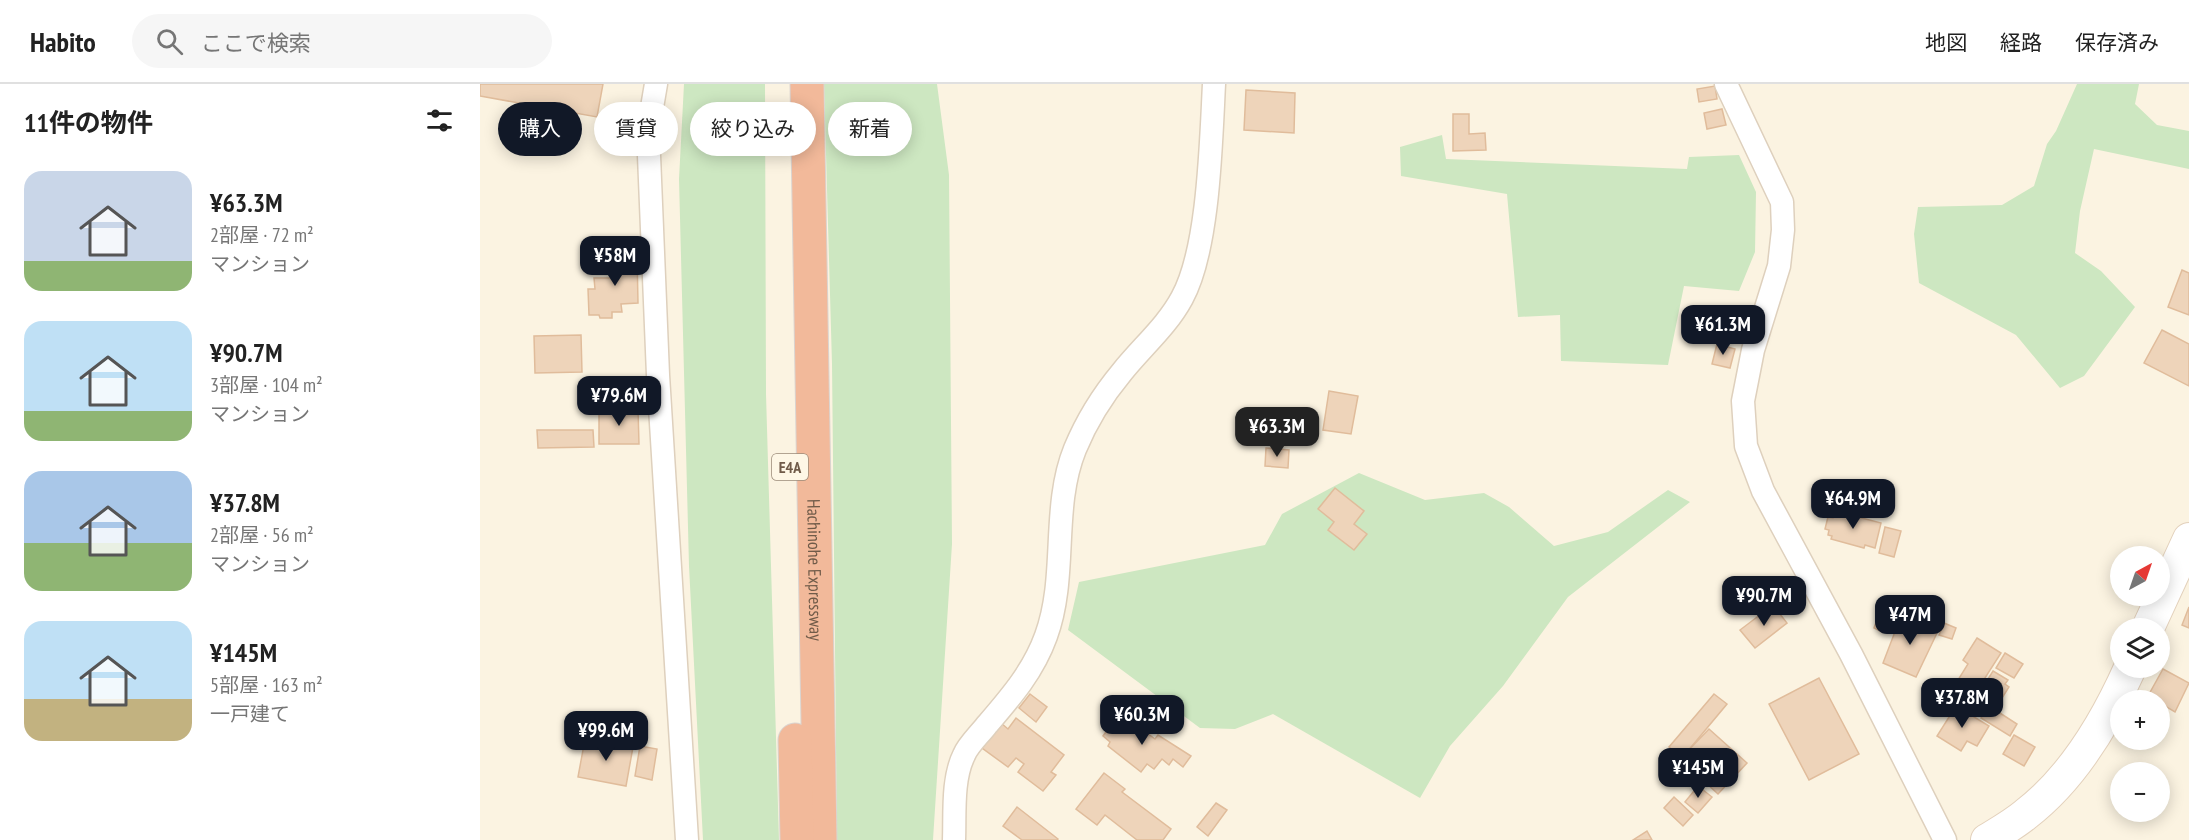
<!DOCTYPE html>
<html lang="ja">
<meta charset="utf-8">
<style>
body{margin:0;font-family:"PT Sans Narrow","Noto Sans JP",sans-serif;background:#f6f6f6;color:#222;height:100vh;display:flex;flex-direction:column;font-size:22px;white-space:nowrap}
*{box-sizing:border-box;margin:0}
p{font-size:20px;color:#767676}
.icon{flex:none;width:33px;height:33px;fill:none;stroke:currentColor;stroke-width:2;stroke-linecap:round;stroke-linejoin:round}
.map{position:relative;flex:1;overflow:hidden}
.drawer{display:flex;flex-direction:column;background:#fff;width:480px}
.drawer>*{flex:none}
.banner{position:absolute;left:18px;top:18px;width:570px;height:54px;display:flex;gap:12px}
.needle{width:39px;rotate:40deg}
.tools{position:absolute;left:1630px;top:462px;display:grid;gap:12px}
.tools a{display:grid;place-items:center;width:60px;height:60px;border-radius:50%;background:#fff;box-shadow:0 3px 15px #0003;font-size:30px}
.price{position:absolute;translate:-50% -51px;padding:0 14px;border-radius:12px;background:#111827;color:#fff;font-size:20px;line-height:39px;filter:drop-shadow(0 2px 3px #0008)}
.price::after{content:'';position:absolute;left:50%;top:36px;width:18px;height:14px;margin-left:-9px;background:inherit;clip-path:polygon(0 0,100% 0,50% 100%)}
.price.active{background:#222;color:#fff}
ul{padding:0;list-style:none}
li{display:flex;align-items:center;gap:18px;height:150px;padding:0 24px}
li span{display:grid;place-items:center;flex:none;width:168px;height:120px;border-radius:18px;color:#555}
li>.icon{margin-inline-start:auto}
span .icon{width:72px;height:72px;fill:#fffc;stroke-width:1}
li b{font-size:26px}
h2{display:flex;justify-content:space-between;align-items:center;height:72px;padding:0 24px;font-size:26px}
.pill{padding:0 21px;border-radius:27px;background:#fff;box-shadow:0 3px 15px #0003;font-size:21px;line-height:54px}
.pill.active{background:#111827;color:#fff}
header{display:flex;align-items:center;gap:36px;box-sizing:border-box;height:84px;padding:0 30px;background:#fff;border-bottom:2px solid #e0e0e0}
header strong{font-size:28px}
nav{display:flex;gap:33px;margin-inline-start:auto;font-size:21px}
.search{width:420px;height:54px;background:#f6f6f6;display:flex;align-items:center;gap:15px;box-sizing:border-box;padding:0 21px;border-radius:33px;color:#767676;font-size:22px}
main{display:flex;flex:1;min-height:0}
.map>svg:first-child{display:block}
.green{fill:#cde7c1}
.building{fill:#eed4ba;stroke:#e0bc9b;stroke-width:1.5}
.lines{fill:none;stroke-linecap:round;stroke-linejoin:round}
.street-casing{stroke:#ded0bd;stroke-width:25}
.secondary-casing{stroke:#e3d1bc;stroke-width:34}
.highway-casing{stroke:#dad4d0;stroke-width:35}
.street{stroke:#fff;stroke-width:22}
.secondary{stroke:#fff;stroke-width:32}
.highway{stroke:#f2b99a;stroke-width:33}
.labels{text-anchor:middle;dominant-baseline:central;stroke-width:5;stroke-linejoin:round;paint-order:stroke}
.shield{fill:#fef7e6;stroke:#9b8a78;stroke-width:1.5}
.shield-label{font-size:16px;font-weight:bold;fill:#705b49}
.street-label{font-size:18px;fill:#705b49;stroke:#fef7e6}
</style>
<header>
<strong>Habito</strong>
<div class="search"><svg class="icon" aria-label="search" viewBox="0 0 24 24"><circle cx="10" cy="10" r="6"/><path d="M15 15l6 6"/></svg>ここで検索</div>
<nav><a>地図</a><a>経路</a><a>保存済み</a></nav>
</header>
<main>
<section class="drawer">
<h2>11件の物件<svg class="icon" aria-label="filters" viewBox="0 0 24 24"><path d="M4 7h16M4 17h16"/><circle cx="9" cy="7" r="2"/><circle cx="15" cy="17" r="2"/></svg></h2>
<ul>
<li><span style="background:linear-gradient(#c9d6e8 75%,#8fb573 0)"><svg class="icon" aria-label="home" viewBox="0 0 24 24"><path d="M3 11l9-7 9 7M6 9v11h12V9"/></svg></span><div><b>¥63.3M</b><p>2部屋 · 72 m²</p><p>マンション</p></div></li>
<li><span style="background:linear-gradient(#bfe0f5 75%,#8fb573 0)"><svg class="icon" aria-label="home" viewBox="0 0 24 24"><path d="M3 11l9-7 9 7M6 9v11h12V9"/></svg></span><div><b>¥90.7M</b><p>3部屋 · 104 m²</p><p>マンション</p></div></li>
<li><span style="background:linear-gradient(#a9c7e8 60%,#8fb573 0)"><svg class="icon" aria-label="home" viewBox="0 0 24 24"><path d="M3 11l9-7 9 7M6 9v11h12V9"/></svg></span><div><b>¥37.8M</b><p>2部屋 · 56 m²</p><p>マンション</p></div></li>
<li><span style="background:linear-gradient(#bfe0f5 65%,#c2b280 0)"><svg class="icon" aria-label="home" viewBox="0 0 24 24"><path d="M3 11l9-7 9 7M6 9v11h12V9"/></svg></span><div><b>¥145M</b><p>5部屋 · 163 m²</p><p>一戸建て</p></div></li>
</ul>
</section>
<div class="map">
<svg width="1709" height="756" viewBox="0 0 1709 756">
<rect width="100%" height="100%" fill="#fbf3e1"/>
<g class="green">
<path d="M 204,0 L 285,0 L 286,310 L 299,756 L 223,756 L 209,482 L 199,95 Z"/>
<path d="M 344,0 L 457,0 L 469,91 L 472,460 L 453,756 L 357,756 L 352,280 Z"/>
<path d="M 1597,0 L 1659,0 L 1655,20 L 1677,41 L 1709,47 L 1709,85 L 1614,65 L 1600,127 L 1595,169 L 1621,187 L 1655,223 L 1604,292 L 1580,304 L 1536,251 L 1439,199 L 1434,150 L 1438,123 L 1522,121 L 1554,102 L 1567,60 L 1576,47 Z"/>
<path d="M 962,51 L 966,75 L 1207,85 L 1209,73 L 1259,71 L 1276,108 L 1275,168 L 1259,207 L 1204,202 L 1188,281 L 1081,277 L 1080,231 L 1038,233 L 1027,110 L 921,92 L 920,63 Z"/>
<path d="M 879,389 L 945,416 L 1004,409 L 1029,423 L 1074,462 L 1128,448 L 1188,406 L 1210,418 L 1088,513 L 1023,602 L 970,662 L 940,714 L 793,630 L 755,645 L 720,644 L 588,546 L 599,498 L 785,461 L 802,430 Z"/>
</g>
<g class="building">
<path d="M 0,0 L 123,0 L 117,33 L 0,12 Z"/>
<path d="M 1235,2 L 1237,15 L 1219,18 L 1217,5 Z"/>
<path d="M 766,6 L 815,9 L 814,49 L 764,46 Z"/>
<path d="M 1242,25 L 1246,41 L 1227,45 L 1224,29 Z"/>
<path d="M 973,30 L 989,30 L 989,50 L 1005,49 L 1006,66 L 973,67 Z"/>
<path d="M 131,170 L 157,170 L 158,219 L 141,220 L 142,228 L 132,228 L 132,234 L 120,234 L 119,231 L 109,231 L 108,205 L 115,205 L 114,194 L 131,194 Z"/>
<path d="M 1702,186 L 1709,189 L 1709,231 L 1688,223 Z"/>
<path d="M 1231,222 L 1262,230 L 1255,258 L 1225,251 Z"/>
<path d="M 1682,246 L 1709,260 L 1709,302 L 1664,279 Z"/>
<path d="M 101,251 L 102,288 L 55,289 L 54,252 Z"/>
<path d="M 1237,260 L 1255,265 L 1250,284 L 1232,280 Z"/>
<path d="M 849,307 L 878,312 L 871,350 L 843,346 Z"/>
<path d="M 158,325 L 159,360 L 119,360 L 119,326 Z"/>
<path d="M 57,346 L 113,346 L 114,363 L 58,364 Z"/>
<path d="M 786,364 L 809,366 L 808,384 L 785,382 Z"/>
<path d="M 855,404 L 884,427 L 874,440 L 887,450 L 874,466 L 848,446 L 854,438 L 838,425 Z"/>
<path d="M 1355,427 L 1401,439 L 1395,464 L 1385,461 L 1384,464 L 1351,455 L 1352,452 L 1348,451 L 1349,446 L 1345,445 L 1348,433 L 1353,434 Z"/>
<path d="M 1405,443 L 1421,447 L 1414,473 L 1399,469 Z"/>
<path d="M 1293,521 L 1307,539 L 1275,564 L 1260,546 Z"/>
<path d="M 1709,523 L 1709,544 L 1702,541 Z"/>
<path d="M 1401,525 L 1410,528 L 1402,548 L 1394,544 Z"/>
<path d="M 1421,532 L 1458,547 L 1436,593 L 1403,579 Z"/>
<path d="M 1464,539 L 1476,544 L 1472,555 L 1459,551 Z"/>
<path d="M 1497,554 L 1521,569 L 1496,608 L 1478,596 L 1488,580 L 1483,576 Z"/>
<path d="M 1525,569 L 1543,580 L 1534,594 L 1516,584 Z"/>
<path d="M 1683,585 L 1709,599 L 1695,628 L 1668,612 Z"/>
<path d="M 1513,587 L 1528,596 L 1525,600 L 1529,603 L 1517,622 L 1498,611 Z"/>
<path d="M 1339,594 L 1379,670 L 1329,696 L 1289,620 Z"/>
<path d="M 550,610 L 567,623 L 556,638 L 539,624 Z"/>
<path d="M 1234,610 L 1247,620 L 1202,674 L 1189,663 Z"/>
<path d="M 1476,622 L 1509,642 L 1497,662 L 1487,657 L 1481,667 L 1457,652 Z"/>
<path d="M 1509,622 L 1537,640 L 1530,652 L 1501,634 Z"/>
<path d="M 640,629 L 675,655 L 678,651 L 711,672 L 703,683 L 693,675 L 689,681 L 682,675 L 674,685 L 667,680 L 661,688 L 628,662 L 630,658 L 623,652 Z"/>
<path d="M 536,634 L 584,671 L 571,688 L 576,691 L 563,707 L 538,688 L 544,680 L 536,674 L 528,683 L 502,664 L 521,639 L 528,645 Z"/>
<path d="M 1229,645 L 1267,679 L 1238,710 L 1200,675 Z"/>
<path d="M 1534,651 L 1555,663 L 1544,682 L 1523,670 Z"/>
<path d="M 105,655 L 153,663 L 146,702 L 98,693 Z"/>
<path d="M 160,662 L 177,665 L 172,696 L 155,692 Z"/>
<path d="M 624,689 L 645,705 L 642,708 L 691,745 L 683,756 L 657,756 L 625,731 L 617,741 L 596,725 Z"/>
<path d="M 1218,702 L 1232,713 L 1218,729 L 1205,718 Z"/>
<path d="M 1194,713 L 1213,731 L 1203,742 L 1184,724 Z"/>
<path d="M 736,719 L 747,726 L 728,752 L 717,743 Z"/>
<path d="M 537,723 L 578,755 L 577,756 L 542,756 L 523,742 Z"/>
<path d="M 1167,747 L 1172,756 L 1153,756 Z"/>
</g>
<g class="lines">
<g class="street-casing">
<g id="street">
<path d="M 176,0 L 168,47 L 178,291 L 207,756"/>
<path d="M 1246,0 L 1302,118 L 1303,146 L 1299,182 L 1273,266 L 1263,317 L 1266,362 L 1283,407 L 1371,570 L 1465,756"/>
<path d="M 474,756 C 475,730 472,695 484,671 C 488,661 499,651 506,642 C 530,614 553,588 566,552 C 588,492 571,424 595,365 C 607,336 622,312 642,288 C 662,263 687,242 702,214 C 729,165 731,57 734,0"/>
</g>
</g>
<g class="secondary-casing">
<g id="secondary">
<path d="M 1668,544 L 1709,455"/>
<path d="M 1507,756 C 1520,748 1534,740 1546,730 C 1594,693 1626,638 1650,584"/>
</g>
</g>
<g class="highway-casing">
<g id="highway">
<path id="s1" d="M 327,0 L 340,756"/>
<path d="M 315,656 L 317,756"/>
</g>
</g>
<use href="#street" class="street"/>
<use href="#secondary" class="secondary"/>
<use href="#highway" class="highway"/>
</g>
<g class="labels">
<rect class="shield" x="292" y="370" width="36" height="26" rx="4.5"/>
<g class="shield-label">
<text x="310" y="383">E4A</text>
</g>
<g class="street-label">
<text stroke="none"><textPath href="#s1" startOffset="486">Hachinohe Expressway</textPath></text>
</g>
</g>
</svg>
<div class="tools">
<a><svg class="needle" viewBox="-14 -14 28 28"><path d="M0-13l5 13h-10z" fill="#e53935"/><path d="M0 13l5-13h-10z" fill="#767676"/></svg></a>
<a><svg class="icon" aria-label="layers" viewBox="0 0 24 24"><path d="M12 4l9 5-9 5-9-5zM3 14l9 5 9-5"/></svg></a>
<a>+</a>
<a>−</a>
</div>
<b class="price" style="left:135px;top:203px">¥58M</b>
<b class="price" style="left:1243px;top:272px">¥61.3M</b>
<b class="price" style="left:139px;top:343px">¥79.6M</b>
<b class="price active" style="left:797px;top:374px">¥63.3M</b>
<b class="price" style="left:1373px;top:446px">¥64.9M</b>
<b class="price" style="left:1284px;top:543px">¥90.7M</b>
<b class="price" style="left:1430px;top:562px">¥47M</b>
<b class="price" style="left:1482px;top:645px">¥37.8M</b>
<b class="price" style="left:662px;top:662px">¥60.3M</b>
<b class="price" style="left:126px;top:678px">¥99.6M</b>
<b class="price" style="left:1218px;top:715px">¥145M</b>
<div class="banner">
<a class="pill active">購入</a>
<a class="pill">賃貸</a>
<a class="pill">絞り込み</a>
<a class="pill">新着</a>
</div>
</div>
</main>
